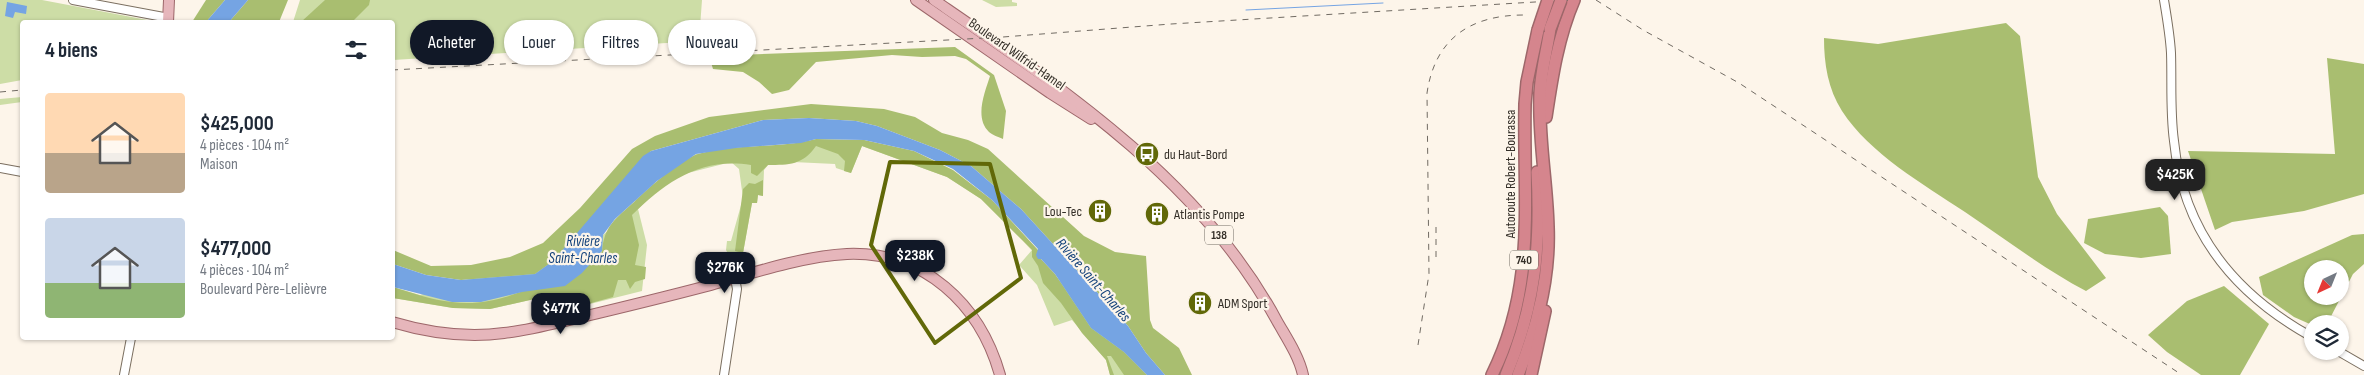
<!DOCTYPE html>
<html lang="fr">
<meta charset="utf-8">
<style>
body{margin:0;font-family:"Sofia Sans Condensed",sans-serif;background:#f6f6f7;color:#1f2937;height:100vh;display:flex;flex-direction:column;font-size:19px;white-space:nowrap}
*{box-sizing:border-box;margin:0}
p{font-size:16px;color:#747a83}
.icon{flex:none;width:28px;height:28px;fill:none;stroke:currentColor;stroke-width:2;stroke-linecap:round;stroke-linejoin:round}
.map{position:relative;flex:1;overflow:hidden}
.drawer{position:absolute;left:20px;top:20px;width:375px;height:320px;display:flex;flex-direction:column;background:#fff;border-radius:5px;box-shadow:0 1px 4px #0004}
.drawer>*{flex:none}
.guide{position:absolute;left:410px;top:20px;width:475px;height:45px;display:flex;gap:10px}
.needle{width:32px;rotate:223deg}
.buttons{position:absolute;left:2304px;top:260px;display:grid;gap:10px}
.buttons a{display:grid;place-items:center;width:45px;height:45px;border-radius:50%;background:#fff;box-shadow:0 1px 4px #0004;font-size:25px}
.price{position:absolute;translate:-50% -42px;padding:0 11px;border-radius:10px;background:#111827;color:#fff;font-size:16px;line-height:32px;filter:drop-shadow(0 1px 2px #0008)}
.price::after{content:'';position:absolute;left:50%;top:30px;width:15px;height:11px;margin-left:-8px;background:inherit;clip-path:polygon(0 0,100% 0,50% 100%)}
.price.on{background:#222;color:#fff}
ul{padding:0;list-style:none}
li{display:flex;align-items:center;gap:15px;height:125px;padding:0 25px}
li span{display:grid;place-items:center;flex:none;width:140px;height:100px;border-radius:5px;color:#555}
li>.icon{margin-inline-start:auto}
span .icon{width:60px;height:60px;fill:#fffc;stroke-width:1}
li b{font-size:21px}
h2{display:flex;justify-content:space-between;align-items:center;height:60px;padding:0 25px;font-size:21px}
.tag{padding:0 18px;border-radius:22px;background:#fff;box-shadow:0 1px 4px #0004;font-size:18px;line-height:45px}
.tag.on{background:#111827;color:#fff}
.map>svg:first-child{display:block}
.green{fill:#cddda6}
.forest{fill:#a9be70;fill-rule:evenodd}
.water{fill:#75a4e3}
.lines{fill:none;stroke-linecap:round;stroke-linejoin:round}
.stream{stroke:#75a4e3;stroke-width:1}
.minor-casing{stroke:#7b6f60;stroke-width:10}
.major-casing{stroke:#9d676a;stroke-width:12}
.highway-casing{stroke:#9d676a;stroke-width:14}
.minor{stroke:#fff;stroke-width:8}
.major{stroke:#e6b6bb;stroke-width:10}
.highway{stroke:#d5858d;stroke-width:11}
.rail{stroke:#716b63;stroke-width:1;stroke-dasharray:6 6;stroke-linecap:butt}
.highway-bridge-casing{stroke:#9d676a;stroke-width:14;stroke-linecap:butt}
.highway-bridge{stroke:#d5858d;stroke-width:11}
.marked{fill:none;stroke:#616808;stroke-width:4;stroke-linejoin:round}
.labels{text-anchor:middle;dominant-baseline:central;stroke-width:4.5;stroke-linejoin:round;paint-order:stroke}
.shield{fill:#fdf5ea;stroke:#706a62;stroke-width:1}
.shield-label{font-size:12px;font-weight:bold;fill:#342f28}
.street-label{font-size:14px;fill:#342f28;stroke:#fdf5ea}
.poi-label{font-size:14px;fill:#342f28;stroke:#fdf5ea;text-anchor:start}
.water-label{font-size:15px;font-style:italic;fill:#14427b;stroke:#fdf5ea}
</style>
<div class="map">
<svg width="2364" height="375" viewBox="0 0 2364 375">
<rect width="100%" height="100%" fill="#fdf5ea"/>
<g class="green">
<path d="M 0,0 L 42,0 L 158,22 L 22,22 L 22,80 L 0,84 Z"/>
<path d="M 300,0 L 702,0 L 699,41 L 393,60 L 392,22 L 293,22 Z"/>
<path d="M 982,0 L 1012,0 L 1012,2 L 1017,3 L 1017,6 L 996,7 Z"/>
<path d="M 22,97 L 22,102 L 0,105 L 0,99 Z"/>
<path d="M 864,140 L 973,187 L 1147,375 L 1110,375 L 1106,360 L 1072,320 L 1054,326 L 1037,285 L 1019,265 L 1032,250 L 981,199 L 947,177 L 862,146 L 851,173 L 836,168 L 835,164 L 793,162 L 768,165 L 764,170 L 763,196 L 758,195 L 757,203 L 752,203 L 743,253 L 743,265 L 734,265 L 726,250 L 727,241 L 731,241 L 743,198 L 739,169 L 731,162 L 684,174 L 658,189 L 638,209 L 647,245 L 642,291 L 566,310 L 561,293 L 490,309 L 453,308 L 393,298 L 393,287 L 420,295 L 603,235 L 696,154 Z"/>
</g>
<g class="forest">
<path d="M 206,0 L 225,0 L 206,22 L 192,22 Z"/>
<path d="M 248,0 L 288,0 L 279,22 L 229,22 Z"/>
<path d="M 325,0 L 370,0 L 369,5 L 352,22 L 301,22 Z"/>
<path d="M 2006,23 L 2020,36 L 2038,177 L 2057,214 L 2106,278 L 2086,291 C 2043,268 2005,239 1965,212 C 1923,184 1870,154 1842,111 C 1828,89 1824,64 1824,38 L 1878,44 Z"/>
<path d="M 955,47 L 994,75 L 1006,111 L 1003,139 C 999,137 992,135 989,132 C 974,118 985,92 990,76 L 966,59 L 955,56 L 922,57 L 892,55 L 816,62 L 789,90 L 772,94 L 759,82 L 743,72 L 713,69 L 709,56 Z"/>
<path d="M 2327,58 L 2364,64 L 2364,194 L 2304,211 L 2232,222 L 2215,230 L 2188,151 L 2335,154 Z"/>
<path d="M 811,104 L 884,109 L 915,117 L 942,133 L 968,140 L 988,149 L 1084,236 L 1115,252 L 1146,256 L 1150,320 L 1153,328 L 1179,348 L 1192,375 L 1165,375 L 1146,353 L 1128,326 L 1021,209 L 971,166 L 940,150 L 877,126 L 856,121 L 809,118 L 763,120 L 651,151 L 553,261 L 535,274 L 461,280 L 426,275 L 393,264 L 393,250 L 431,266 L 471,265 L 510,257 L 543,243 L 580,208 L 632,149 L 655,136 L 709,117 Z"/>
<path d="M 816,139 L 864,140 L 914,151 L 953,170 L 992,200 L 1038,250 L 1041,259 L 1055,274 L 1091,328 L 1124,352 L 1147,375 L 1124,375 L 1111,356 L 1107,356 L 1114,375 L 1110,375 L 1106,360 L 1082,333 L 1061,303 L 1043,283 L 1038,266 L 1032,257 L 1032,250 L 981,199 L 947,177 L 862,146 L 851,173 L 844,171 L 845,161 L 838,154 L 816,146 C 803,165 789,165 768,165 L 757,176 L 751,173 L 751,165 C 700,157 666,182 632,215 L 639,245 L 635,265 L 646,267 L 645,279 L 635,282 L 630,289 L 626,280 L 618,280 L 613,297 L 566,310 L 561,293 L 490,309 L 453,308 L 393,298 L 393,287 C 412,293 432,300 452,302 C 506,309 556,275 602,252 C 604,226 615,219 634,202 C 647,189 681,159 698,154 C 736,143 778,149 816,139 Z"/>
<path d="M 763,180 L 763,196 L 758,195 L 757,203 L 752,203 L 743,253 L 735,251 L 743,189 L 749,183 L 755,184 Z"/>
<path d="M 2160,207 L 2168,216 L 2171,254 L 2141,258 L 2105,254 L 2084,243 L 2088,219 Z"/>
<path d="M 2364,234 L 2364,264 L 2353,274 L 2327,324 L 2312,325 L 2294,317 L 2263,295 L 2259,277 L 2352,235 ZM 2312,269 L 2340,269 L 2340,296 L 2312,296 Z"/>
<path d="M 2224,286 L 2269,324 L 2240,375 L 2201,375 L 2167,352 L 2148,335 L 2187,301 Z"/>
</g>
<g class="water">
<path d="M 225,0 L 248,0 L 229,22 L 206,22 Z"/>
<path d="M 7,2 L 27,6 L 26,14 L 15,12 L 13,18 L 5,16 Z"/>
<path d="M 809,118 L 856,121 L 877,126 L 940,150 L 971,166 L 1021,209 L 1128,326 L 1146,353 L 1165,375 L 1147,375 L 1124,352 L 1091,328 L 1055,274 L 1041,259 L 1038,259 L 1036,255 L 1038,249 L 992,200 L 953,169 L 914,151 L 864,140 L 816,139 L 801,143 L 736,148 L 696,154 L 657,181 L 615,219 L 603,235 L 602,251 L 582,273 L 565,286 L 522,292 L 481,302 L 452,302 L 393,287 L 393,264 L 426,275 L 461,280 L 535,274 L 553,261 L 643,156 L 651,151 L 763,120 Z"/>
</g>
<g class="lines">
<path class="stream" d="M 1246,10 L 1383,3"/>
<g class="minor-casing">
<g id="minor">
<path d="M 73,0 L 169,18"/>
<path d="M 2164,0 C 2167,18 2170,35 2171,53 C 2172,82 2170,112 2174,141 C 2183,232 2234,294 2312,337"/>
<path d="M 0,168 L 22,172"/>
<path d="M 2338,351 L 2364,366"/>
<path d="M 124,375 L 131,338"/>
<path d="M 724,375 L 737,289 L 735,278"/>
</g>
</g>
<g class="major-casing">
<g id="major">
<path d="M 916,0 L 1050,93 L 1091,119"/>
<path d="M 934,0 C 1062,88 1202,181 1277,321 C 1286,337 1299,356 1303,375"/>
<path d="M 168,22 L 169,0"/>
<path d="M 392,322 C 429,333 467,338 504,333 C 531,330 556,323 582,317 C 624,307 665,297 707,286 C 749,274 803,256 847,254 C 924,251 980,304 1000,375"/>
</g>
</g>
<g class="highway-casing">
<g id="highway">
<path d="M 1546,117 C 1552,77 1558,37 1574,0"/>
<path d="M 1492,375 C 1537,284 1523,201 1525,104 L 1527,82 L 1538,30"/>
<path d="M 1506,375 C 1535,307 1541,245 1537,172"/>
<path d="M 1518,375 C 1537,328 1550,277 1548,227 C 1547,182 1538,138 1540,93 C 1541,71 1547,50 1550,29"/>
<path d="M 1531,375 L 1545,311"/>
</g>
</g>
<use href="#minor" class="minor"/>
<use href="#major" class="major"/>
<use href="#highway" class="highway"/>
<g class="rail">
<path d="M 1596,0 L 1643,30 L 1739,83 L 2182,375"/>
<path d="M 392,70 L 1003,37 L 1171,24 L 1568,0"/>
<path d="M 0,92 L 22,90"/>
<path d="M 1436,257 L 1436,222"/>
<path d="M 1418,345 L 1429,274 L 1427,93 C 1435,38 1471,15 1524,15"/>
</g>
<g class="highway-bridge-casing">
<g id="highway-bridge">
<path d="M 1550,29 L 1561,0"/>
<path d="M 1538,30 L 1548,0"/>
</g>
</g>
<use href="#highway-bridge" class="highway-bridge"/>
</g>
<path class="marked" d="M 890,162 L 990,164 L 1021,278 L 935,343 L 871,245 Z"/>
<defs>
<g id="bus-disc" transform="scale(1.25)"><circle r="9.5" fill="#616808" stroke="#fdf5ea"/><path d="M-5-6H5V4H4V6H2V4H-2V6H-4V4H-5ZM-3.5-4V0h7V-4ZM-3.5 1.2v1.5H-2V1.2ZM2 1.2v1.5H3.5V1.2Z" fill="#fff"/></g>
<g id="building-disc" transform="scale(1.25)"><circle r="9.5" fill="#616808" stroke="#fdf5ea"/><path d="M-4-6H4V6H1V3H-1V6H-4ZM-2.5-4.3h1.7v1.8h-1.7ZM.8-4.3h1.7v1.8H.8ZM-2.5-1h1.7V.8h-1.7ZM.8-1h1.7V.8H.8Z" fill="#fff"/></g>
</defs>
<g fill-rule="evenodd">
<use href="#bus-disc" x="1147" y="154"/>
<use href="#building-disc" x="1100" y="211"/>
<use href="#building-disc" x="1157" y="214"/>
<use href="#building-disc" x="1200" y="303"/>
</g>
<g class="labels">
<g class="shield">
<rect x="1205" y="225.5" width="28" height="19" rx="4"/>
<rect x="1510" y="250.5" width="28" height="19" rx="4"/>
</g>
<g class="shield-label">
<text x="1219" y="235">138</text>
<text x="1524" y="260">740</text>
</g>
<g class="street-label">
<text transform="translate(1017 54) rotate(35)">Boulevard Wilfrid-Hamel</text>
<text transform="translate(1510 174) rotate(-90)">Autoroute Robert-Bourassa</text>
</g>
<g class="poi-label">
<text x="1164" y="154">du Haut-Bord</text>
<text x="1082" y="211" text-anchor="end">Lou-Tec</text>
<text x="1174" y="214">Atlantis Pompe</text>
<text x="1218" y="303">ADM Sport</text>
</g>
<g class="water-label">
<text x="583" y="241">Rivière<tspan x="583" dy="17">Saint-Charles</tspan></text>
<text transform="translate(1093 280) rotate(49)">Rivière Saint-Charles</text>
</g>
</g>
</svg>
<div class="buttons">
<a><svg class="needle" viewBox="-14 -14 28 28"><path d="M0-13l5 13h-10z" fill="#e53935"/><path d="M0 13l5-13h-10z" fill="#747a83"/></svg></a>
<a><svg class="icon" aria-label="layers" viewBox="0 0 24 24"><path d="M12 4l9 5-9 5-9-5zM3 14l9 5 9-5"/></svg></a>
</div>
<b class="price on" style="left:2175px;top:201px">$425K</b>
<b class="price" style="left:915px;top:282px">$238K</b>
<b class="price" style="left:725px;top:294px">$276K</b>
<b class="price" style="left:561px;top:335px">$477K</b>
<div class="guide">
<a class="tag on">Acheter</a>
<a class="tag">Louer</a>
<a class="tag">Filtres</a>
<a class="tag">Nouveau</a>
</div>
<section class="drawer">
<h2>4 biens<svg class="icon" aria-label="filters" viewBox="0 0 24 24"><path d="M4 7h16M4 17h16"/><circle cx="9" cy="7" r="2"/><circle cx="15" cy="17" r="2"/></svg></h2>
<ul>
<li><span style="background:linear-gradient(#ffd9b3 60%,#b9a48a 0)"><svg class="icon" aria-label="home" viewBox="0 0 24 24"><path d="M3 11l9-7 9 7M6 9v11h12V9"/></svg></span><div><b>$425,000</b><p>4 pièces · 104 m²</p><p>Maison</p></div></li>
<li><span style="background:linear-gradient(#c9d6e8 65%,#8fb573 0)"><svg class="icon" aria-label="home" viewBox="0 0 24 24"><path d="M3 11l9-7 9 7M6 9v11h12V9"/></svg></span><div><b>$477,000</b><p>4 pièces · 104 m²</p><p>Boulevard Père-Lelièvre</p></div></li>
</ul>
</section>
</div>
